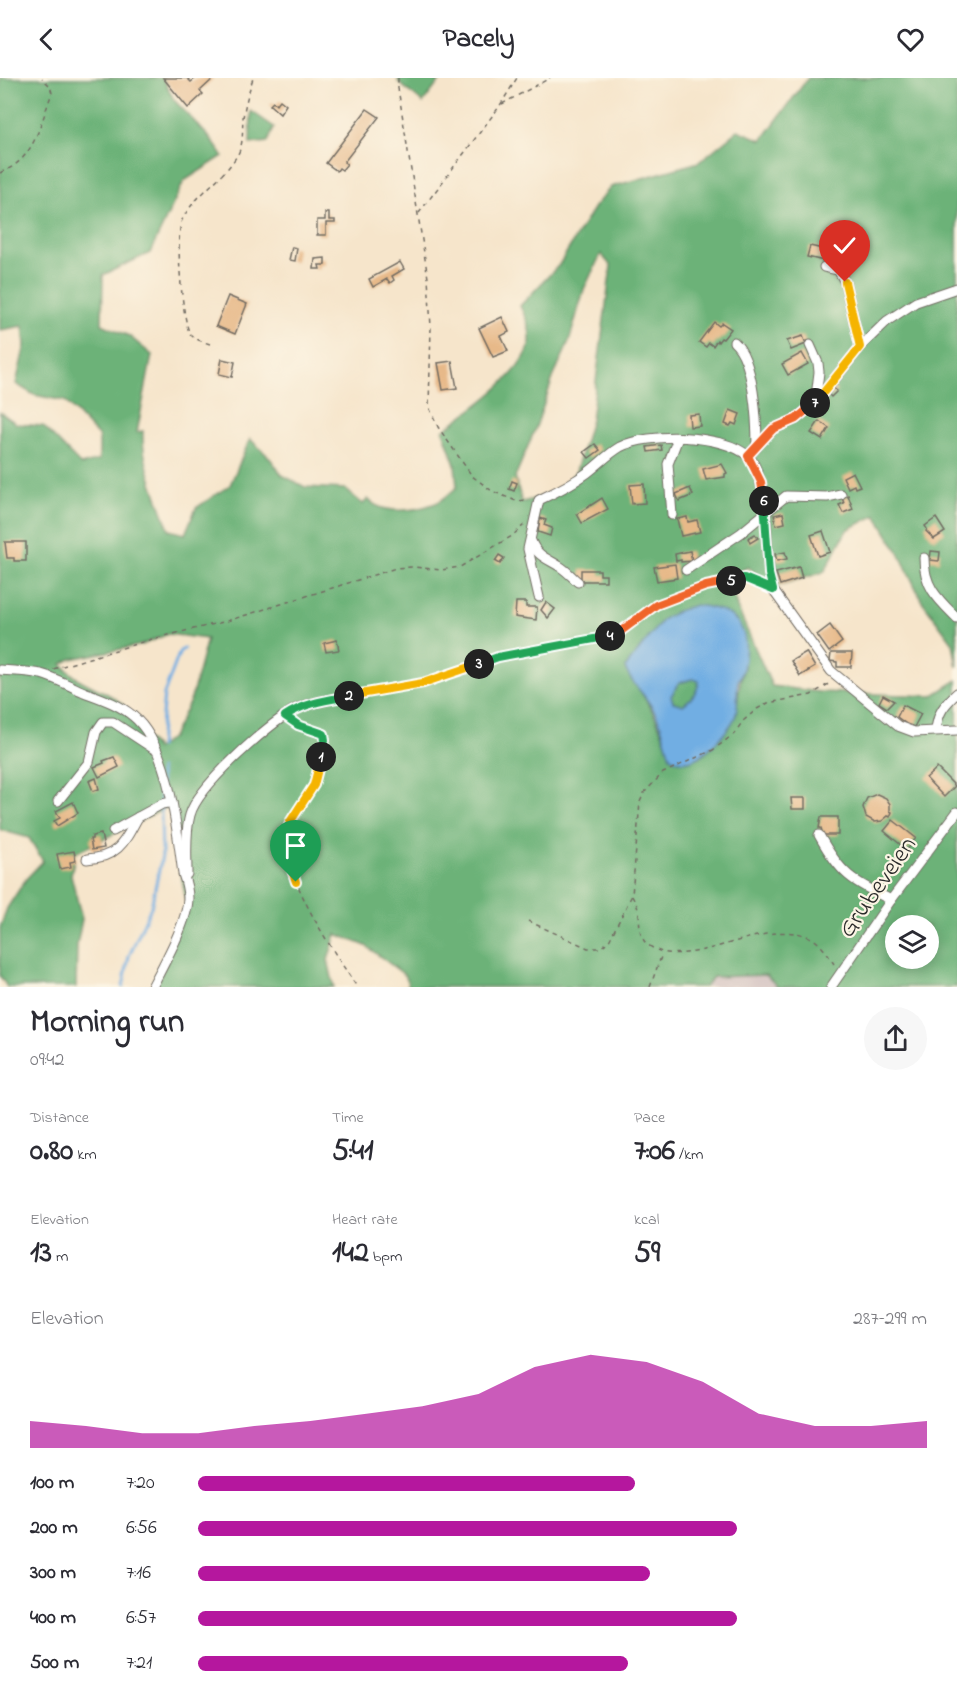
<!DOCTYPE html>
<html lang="en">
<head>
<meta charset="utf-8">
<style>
	:root { --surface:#fff; --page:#f7f7f7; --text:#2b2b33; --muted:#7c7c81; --accent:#b5179e }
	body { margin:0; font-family:"Indie Flower",sans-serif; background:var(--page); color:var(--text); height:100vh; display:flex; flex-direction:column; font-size:22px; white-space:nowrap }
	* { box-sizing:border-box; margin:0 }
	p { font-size:20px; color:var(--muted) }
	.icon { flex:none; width:33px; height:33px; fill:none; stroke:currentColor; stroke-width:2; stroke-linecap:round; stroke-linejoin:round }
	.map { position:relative; height:909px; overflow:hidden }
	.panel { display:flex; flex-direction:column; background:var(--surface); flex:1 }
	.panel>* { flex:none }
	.buttons { position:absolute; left:885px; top:837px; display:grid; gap:12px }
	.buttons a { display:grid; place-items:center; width:54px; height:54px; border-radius:50%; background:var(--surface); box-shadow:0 3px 15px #0003; font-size:30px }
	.pin { position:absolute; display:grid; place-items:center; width:51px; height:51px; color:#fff; margin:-62px -26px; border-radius:50% 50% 50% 0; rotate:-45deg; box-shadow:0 0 6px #0007 }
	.pin .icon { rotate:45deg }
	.km { position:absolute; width:30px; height:30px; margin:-15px; border-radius:50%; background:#222; color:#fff; font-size:16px; line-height:30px; text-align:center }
	.round { display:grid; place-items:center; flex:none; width:63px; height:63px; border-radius:32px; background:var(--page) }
	.headline { display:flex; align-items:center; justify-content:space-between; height:102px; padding:0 30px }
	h1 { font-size:33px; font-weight:700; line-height:45px }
	.figures { display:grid; grid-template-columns:repeat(3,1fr); gap:9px; height:102px; padding:6px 30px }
	.figures div { display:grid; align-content:center }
	.figures b { font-size:30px; font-weight:700 }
	.figures small { font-size:16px; font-weight:400 }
	.figures p { font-size:16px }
	.chart { height:168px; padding:12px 30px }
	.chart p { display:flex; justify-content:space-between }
	.chart svg { width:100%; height:108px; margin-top:6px; fill:var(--accent); opacity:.7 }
	ul { padding:0 30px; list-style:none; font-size:20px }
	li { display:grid; grid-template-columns:96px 72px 1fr; align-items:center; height:45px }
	li i { height:15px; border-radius:8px; background:var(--accent) }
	header { display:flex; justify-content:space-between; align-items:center; height:78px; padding:0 30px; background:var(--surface); font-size:27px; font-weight:700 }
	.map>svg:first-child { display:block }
</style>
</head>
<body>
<header><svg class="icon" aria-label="back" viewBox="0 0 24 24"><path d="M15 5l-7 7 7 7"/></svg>Pacely<svg class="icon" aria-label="heart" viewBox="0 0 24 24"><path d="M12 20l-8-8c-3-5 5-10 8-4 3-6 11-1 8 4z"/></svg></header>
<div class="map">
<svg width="957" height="909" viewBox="0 0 957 909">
	<rect width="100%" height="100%" fill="#fcf5e5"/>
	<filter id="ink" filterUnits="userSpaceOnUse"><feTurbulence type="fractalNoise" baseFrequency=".0167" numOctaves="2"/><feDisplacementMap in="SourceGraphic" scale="12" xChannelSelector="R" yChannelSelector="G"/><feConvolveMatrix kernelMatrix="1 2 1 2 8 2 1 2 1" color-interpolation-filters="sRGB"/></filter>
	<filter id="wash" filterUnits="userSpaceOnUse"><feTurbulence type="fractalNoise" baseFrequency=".008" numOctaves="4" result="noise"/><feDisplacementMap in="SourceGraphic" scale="24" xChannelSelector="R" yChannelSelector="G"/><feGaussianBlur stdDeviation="1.35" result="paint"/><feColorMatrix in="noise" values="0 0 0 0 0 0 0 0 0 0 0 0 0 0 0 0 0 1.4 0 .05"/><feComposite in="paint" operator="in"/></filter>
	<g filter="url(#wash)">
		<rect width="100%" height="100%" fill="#f6e5cb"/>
		<path fill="#d1bfbf" d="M766 897 778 909H705L713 899Z"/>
		<g fill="#6cb278" stroke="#4c6e52" stroke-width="1.5" fill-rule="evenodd">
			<path d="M0 0H163L174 22 211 61 223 78 184 103 150 175 103 197 102 246 129 258 152 277 137 354 143 353C141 383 159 423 169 452L185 456 196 430 230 407 250 361 269 379 282 397 305 409 345 411 363 426 368 421C382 437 415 433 433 426 442 424 450 415 457 409L455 387 443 352C467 335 526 295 530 264 531 251 526 240 520 228L559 187 594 129 611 109 699 84 738 52 762 62 808 0H957V589L953 565 922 523 899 475 876 437 847 452 824 494 773 509 748 489 730 499 737 529 772 608 820 614 932 618 957 602V909H778L766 897 713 899 705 909H408L406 898 366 868 336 856 328 882 334 909H156L186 826 170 728 75 775 71 797 82 841 77 867 76 909H7L0 898V850L7 830 26 801 43 783 29 760 0 752V334L17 346 43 348 81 387 99 382V359L65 323 34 317 16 306 25 267 23 248 0 252ZM601 176 611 188 591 342 576 393 560 415 522 424 515 399 536 349 553 300 569 264 584 211ZM168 556 207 561 191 621 172 659 156 671C152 663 145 661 140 655 129 642 133 633 116 621 96 608 77 605 62 586L71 581 142 567ZM635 578 744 589C738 606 739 622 735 639L671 679C659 642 647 621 625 590ZM896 848H928V880H896Z"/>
			<path d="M399 0H442L423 25 398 4Z"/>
			<path d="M251 33 274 49 268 64 250 66Z"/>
			<path d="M692 601 699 603C698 614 693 620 683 627L673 624 671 618 679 605Z"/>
		</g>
		<path fill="#71aee3" stroke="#4e6c87" stroke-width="1.5" fill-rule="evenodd" d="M695 527C734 531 751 546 744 587 743 593 740 598 738 604 736 615 739 625 736 636 733 649 705 678 692 682 684 685 678 683 670 679 665 661 660 640 649 625 641 612 630 604 625 590L663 541 678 533ZM692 601 699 603C698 614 692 620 683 627L673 624 671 618 679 605Z"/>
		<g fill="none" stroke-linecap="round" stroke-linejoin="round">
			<g stroke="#71aee3" stroke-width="3">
				<path d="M159 669 164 616 180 573 184 571"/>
				<path d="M123 909 129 878 151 829 162 778 160 691"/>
			</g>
		</g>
		<g id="blocks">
			<g fill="#e7b989">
				<path d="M163 0H187L191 4 196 0H214L200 13 203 16 188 30Z"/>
				<path d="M280 22 286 27 280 36 270 27 273 24 276 27Z"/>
				<path d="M367 31 379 39 344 84 347 86 342 92 339 90 337 93 326 85Z"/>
				<path d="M325 135H329V142H335V145H326V157H317V142H325Z"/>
				<path d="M833 157 842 159 839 172 830 170Z"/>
				<path d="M810 168 831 173 828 184 807 179Z"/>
				<path d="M292 169 297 170 295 183 289 182Z"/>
				<path d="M325 180V187H319L320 191H314L315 181Z"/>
				<path d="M400 184 404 191 392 198 394 202 390 205 387 201 373 209 369 201Z"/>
				<path d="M228 218 247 226 235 256 216 248Z"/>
				<path d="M502 239 509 254 501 258 508 273 493 279 479 250Z"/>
				<path d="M714 244 719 248 722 245 731 251 723 261 721 260 718 264 717 262 713 268 709 265 706 269 699 264Z"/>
				<path d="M803 258 806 266 791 272 787 263Z"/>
				<path d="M802 275 808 286 788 297 782 286Z"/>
				<path d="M222 281 235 284 232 299 219 296Z"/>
				<path d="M452 283 457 310 443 312 438 285Z"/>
				<path d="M832 309 837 313 831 319 827 315Z"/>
				<path d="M822 322 827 326 820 335 815 331Z"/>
				<path d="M730 332 740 336 736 347 732 345 730 348 725 346Z"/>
				<path d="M699 336 700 348 690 349 689 337Z"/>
				<path d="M819 343 829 350 822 362 811 355Z"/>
				<path d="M595 366 600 372 589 380 584 374Z"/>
				<path d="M661 367 662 372 648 374 647 369Z"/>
				<path d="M722 386 727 395 725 396V399L706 402 703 391Z"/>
				<path d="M853 394 860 408 855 410 854 407 848 410 843 399Z"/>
				<path d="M512 403 517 405 514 413 509 411Z"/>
				<path d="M644 406 645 425 632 426 630 407Z"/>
				<path d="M690 410 693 417 679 423 676 416Z"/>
				<path d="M848 417 853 431 843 435 839 427 844 425 842 420Z"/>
				<path d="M602 420 608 431 582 445 577 436Z"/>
				<path d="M783 435 785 445 776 447 774 437Z"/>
				<path d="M687 439 688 444 697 442 700 454 681 458 677 441Z"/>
				<path d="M540 440 546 442 544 447 552 450 550 458 538 454Z"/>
				<path d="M936 440 945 454 934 461 926 453 927 451 925 448Z"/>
				<path d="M823 453 830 474 818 478 811 457Z"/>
				<path d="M755 456 758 460 750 465 748 460Z"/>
				<path d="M5 464H26V483H14V480H7Z"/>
				<path d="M690 473 692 483 681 484V482L676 483 675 476Z"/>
				<path d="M931 473 940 474 939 483 930 482Z"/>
				<path d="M785 474 787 481 777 483 775 476Z"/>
				<path d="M499 477 504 480 500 486 495 483Z"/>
				<path d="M675 486 677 500 657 503 654 489Z"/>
				<path d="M799 489 802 500 780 507 776 495Z"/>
				<path d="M581 492H600V497H606V503H581Z"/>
				<path d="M516 524H526V529H537L536 542 515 539Z"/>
				<path d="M546 524 555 531 548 540 541 532Z"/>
				<path d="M830 547 842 564 829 574 817 557Z"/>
				<path d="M337 562 339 572 326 574 324 565Z"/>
				<path d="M806 574 815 589 800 598 791 583Z"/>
				<path d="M831 575H852L851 589H837V584L830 583Z"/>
				<path d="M883 617 894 623 887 630 879 625Z"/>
				<path d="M903 627 921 636 914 649 909 648 897 639Z"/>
				<path d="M114 679 119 689 99 699 94 689 104 685 103 683Z"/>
				<path d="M937 690 955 708 944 719 926 700Z"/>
				<path d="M96 700 99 711 93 713 89 703Z"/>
				<path d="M877 716 886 720 890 726V733L892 734 890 739 888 738 882 743 875 744 866 739 863 729 867 720Z"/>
				<path d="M791 720H805V731H792Z"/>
				<path d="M73 724 78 735 57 748 54 743 60 740 56 733Z"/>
				<path d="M821 739H838V757H823L821 750H819Z"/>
				<path d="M893 742 916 760 907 772 884 753Z"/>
				<path d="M101 756 104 770 92 772 90 761H92V758Z"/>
				<path d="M74 773 76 783 70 784 71 789 60 791 57 776Z"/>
			</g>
		</g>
	</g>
	<g filter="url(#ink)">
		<use href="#blocks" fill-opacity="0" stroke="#726c63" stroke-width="1.5"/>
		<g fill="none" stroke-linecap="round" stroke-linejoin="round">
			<defs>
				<g id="minor">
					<path d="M824 189 838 192 845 204 860 269"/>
					<path d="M734 264C754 281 757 343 757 369"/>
					<path d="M810 267 818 285 819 294 816 319 818 322"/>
					<path d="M748 378 773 351 796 341 818 322 860 269 887 243 916 224 957 210"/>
					<path d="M672 437 668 386 678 360"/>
					<path d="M531 463C537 478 546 480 559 488 566 492 572 499 578 504"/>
					<path d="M924 480C924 509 938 521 957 540"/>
					<path d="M686 492 741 455 786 418 827 419 841 416"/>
					<path d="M539 519 528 471 539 422C556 414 572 406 587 395 598 387 608 376 620 369 649 354 723 356 748 378 754 384 758 395 760 403 771 438 763 476 773 512L831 593 898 648 914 654 957 652"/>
					<path d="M0 592C13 593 28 593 41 596 55 600 70 608 84 614 100 620 119 626 133 638 169 667 177 752 183 796 186 804 188 811 188 820 188 844 163 887 152 909"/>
					<path d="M936 652C938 634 944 627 957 615"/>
					<path d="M58 723 89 684 96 654 103 644H113L154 671"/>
					<path d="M113 753 162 726 172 724"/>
					<path d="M819 757C841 797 851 802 891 822"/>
					<path d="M87 781C118 779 124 765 138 739"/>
					<path d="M187 796C187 777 185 755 190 737 198 708 266 649 292 633 302 627 316 625 327 622"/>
					<path d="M831 909 891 822 957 734"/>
				</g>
			</defs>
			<use href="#minor" stroke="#726c63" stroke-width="11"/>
			<g stroke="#726c63" stroke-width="1.5" stroke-dasharray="4.5 4.5" stroke-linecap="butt">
				<path d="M398 0V10L428 200 431 249 429 329 438 349 472 398 492 413 516 423 528 422"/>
				<path d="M502 26 550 0"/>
				<path d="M0 95C5 92 12 90 16 86 37 70 43 38 52 15L50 8 42 0"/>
				<path d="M419 135 499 29 517 0"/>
				<path d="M210 266C204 264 194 261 190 256 182 241 175 158 182 142 195 116 224 101 238 76 244 65 242 51 243 40 245 26 249 13 253 0"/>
				<path d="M53 591 152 561 227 543 396 490 414 489 441 492 460 489 512 458 524 447"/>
				<path d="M336 620 423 605 498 579 617 556 656 527 706 508 744 500 761 507"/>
				<path d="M292 644 319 653 325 659C322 674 321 694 314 708 306 721 294 732 289 747 275 791 333 872 357 909"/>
				<path d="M632 818C634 822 637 827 638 831 641 843 637 857 647 866 684 898 762 838 809 859 820 863 828 877 834 886"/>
				<path d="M528 843 588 870H600L609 863 632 817 640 724 644 715 663 695 713 672 734 656 743 643 757 631 768 625 811 617 830 605"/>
				<path d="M650 909 662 876"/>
			</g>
			<use href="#minor" stroke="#fff" stroke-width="9"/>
		</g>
	</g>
	<g fill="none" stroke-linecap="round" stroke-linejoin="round" filter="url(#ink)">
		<defs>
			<path id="split-1" d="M296 804 289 783 287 755 290 744 314 707 321 679"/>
			<path id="split-2" d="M321 679 325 662 324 656 298 647 285 638C304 625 327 622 349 618"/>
			<path id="split-3" d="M349 618 423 605 479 586"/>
			<path id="split-4" d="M479 586 498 579 610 558"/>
			<path id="split-5" d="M610 558 617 556 656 527 706 508 731 503"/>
			<path id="split-6" d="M731 503 744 500 773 512 769 496 764 423"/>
			<path id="split-7" d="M764 423 761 404 748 378 773 351 796 341 815 325"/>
			<path id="split-8" d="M815 325 860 269 845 204"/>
		</defs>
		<use href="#split-1" stroke="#fff" stroke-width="12"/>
		<use href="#split-2" stroke="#fff" stroke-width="12"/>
		<use href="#split-3" stroke="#fff" stroke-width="12"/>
		<use href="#split-4" stroke="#fff" stroke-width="12"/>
		<use href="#split-5" stroke="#fff" stroke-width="12"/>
		<use href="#split-6" stroke="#fff" stroke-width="12"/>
		<use href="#split-7" stroke="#fff" stroke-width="12"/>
		<use href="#split-8" stroke="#fff" stroke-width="12"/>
		<use href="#split-1" stroke="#f5b400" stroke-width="8"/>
		<use href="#split-2" stroke="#22a559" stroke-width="8"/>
		<use href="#split-3" stroke="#f5b400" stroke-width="8"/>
		<use href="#split-4" stroke="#22a559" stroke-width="8"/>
		<use href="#split-5" stroke="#f0652b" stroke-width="8"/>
		<use href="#split-6" stroke="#22a559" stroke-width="8"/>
		<use href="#split-7" stroke="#f0652b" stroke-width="8"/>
		<use href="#split-8" stroke="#f5b400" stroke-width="8"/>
	</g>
	<g text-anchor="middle" stroke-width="4.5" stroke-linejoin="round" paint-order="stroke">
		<g font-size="26" fill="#2b2b2b" stroke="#fcf5e5">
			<text transform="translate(876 808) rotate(-55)" y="9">Grubeveien</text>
		</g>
	</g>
</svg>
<div class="buttons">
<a><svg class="icon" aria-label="layers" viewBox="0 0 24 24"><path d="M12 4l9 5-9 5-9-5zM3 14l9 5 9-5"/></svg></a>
</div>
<div class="pin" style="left:296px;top:804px;background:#1e9e55"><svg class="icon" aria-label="arrive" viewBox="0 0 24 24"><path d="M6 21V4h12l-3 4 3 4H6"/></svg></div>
<div class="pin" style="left:845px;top:204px;background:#d93025"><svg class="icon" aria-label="check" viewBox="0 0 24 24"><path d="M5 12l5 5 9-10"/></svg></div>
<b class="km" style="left:321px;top:679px">1</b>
<b class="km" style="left:349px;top:618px">2</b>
<b class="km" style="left:479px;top:586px">3</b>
<b class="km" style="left:610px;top:558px">4</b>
<b class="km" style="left:731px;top:503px">5</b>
<b class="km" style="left:764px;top:423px">6</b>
<b class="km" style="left:815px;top:325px">7</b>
</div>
<section class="panel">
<div class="headline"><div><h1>Morning run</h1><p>09:42</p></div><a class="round"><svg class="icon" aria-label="share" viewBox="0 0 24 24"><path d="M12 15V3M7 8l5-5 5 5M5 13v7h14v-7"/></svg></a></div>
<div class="figures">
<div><p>Distance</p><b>0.80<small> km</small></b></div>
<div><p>Time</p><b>5:41</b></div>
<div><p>Pace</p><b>7:06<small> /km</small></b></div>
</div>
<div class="figures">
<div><p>Elevation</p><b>13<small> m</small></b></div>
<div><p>Heart rate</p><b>142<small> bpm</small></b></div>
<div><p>kcal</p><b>59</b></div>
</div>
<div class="chart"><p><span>Elevation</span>287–299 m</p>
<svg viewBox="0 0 160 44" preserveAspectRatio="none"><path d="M0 44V33L10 35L20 38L30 38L40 35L50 33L60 30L70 27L80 22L90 11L100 6L110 9L120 17L130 30L140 35L150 35L160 33V44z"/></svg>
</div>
<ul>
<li><b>100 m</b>7:20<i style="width:60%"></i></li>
<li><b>200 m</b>6:56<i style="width:74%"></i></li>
<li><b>300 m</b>7:16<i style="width:62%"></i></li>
<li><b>400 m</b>6:57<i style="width:74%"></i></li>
<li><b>500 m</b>7:21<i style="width:59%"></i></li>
</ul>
</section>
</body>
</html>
